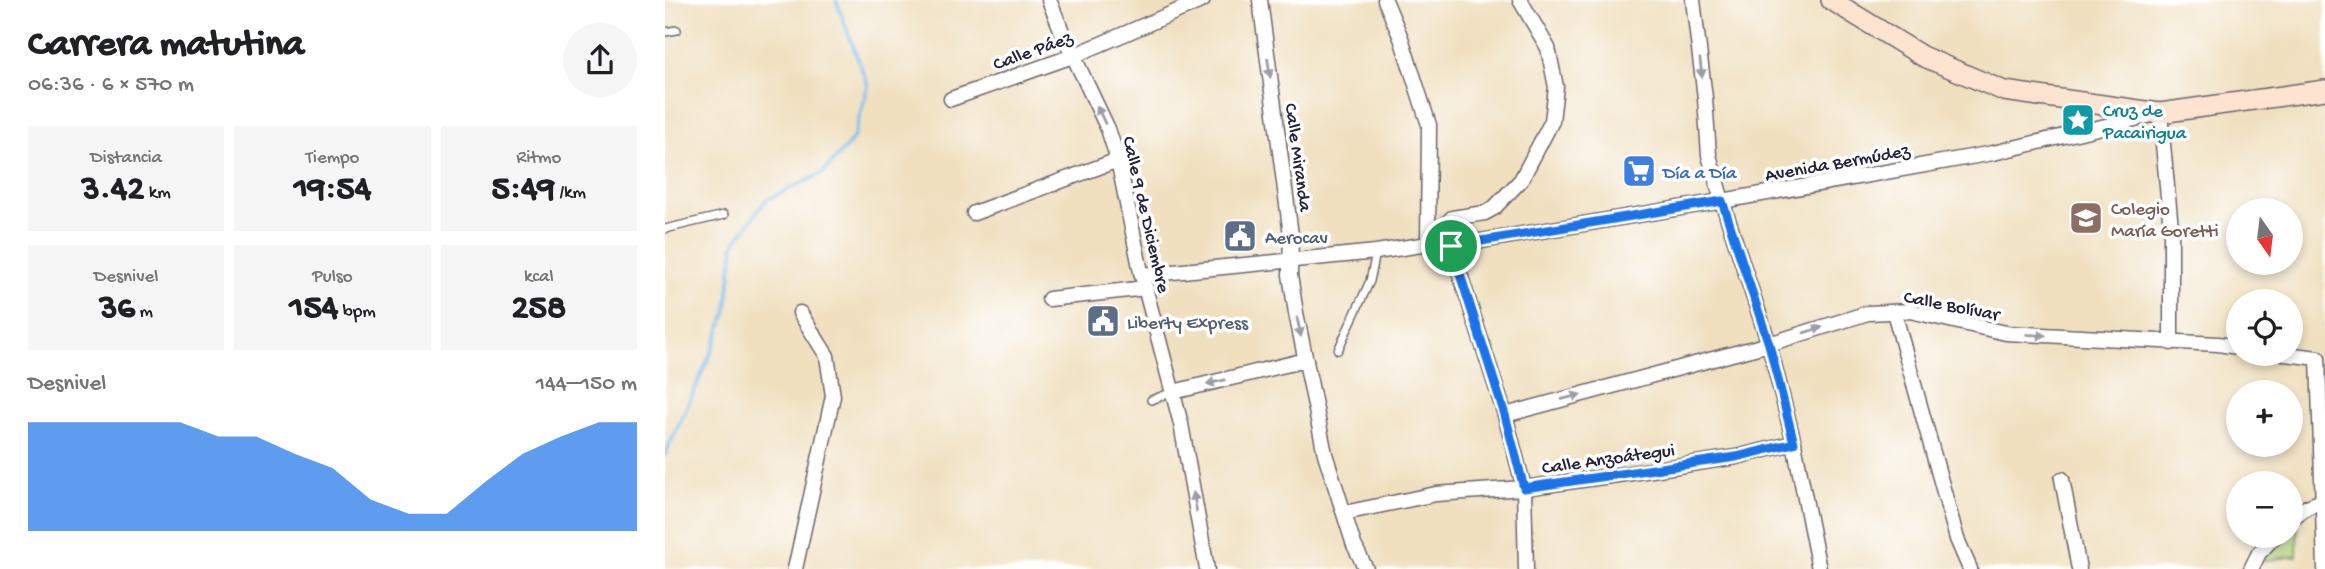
<!DOCTYPE html>
<html lang="es">
<head>
<meta charset="utf-8">
<style>
	:root { --surface:#fff; --page:#f6f6f6; --text:#202124; --muted:#757577; --accent:#1a73e8 }
	body { margin:0; font-family:"Gochi Hand",sans-serif; background:var(--page); color:var(--text); height:100vh; display:flex; flex-direction:column; font-size:26px; white-space:nowrap }
	* { box-sizing:border-box; margin:0 }
	p { font-size:23px; color:var(--muted) }
	.icon { flex:none; width:38px; height:38px; fill:none; stroke:currentColor; stroke-width:2; stroke-linecap:round; stroke-linejoin:round }
	.map { position:relative; flex:1; overflow:hidden }
	.sheet { display:flex; flex-direction:column; background:var(--surface); width:665px }
	.sheet>* { flex:none }
	.needle { width:46px; rotate:166deg }
	.controls { position:absolute; left:1561px; top:198px; display:grid; gap:14px }
	.controls a { display:grid; place-items:center; width:77px; height:77px; border-radius:50%; background:var(--surface); box-shadow:0 4px 10px #0003; font-size:35px }
	.pin { position:absolute; display:grid; place-items:center; width:60px; height:60px; color:#fff; margin:-30px; border:4px solid #fff; border-radius:50%; box-shadow:0 2px 7px #0007 }
	.round { display:grid; place-items:center; flex:none; width:74px; height:74px; border-radius:37px; background:var(--page) }
	.headline { display:flex; align-items:center; justify-content:space-between; height:119px; padding:0 28px }
	h1 { font-size:38px; font-weight:700; line-height:52px }
	.stats { display:grid; grid-template-columns:repeat(3,1fr); gap:10px; height:119px; padding:7px 28px }
	.stats div { display:grid; align-content:center; border-radius:0px; background:var(--page); text-align:center }
	.stats b { font-size:35px; font-weight:700 }
	.stats small { font-size:19px; font-weight:400 }
	.stats p { font-size:19px }
	.chart { height:196px; padding:14px 28px }
	.chart p { display:flex; justify-content:space-between }
	.chart svg { width:100%; height:126px; margin-top:7px; fill:var(--accent); opacity:.7 }
	main { display:flex; flex:1; min-height:0 }
	.map>svg:first-child { display:block }
</style>
</head>
<body>
<main>
<section class="sheet">
<div class="headline"><div><h1>Carrera matutina</h1><p>06:36 · 6 × 570 m</p></div><a class="round"><svg class="icon" aria-label="share" viewBox="0 0 24 24"><path d="M12 15V3M7 8l5-5 5 5M5 13v7h14v-7"/></svg></a></div>
<div class="stats">
<div><p>Distancia</p><b>3.42<small> km</small></b></div>
<div><p>Tiempo</p><b>19:54</b></div>
<div><p>Ritmo</p><b>5:49<small> /km</small></b></div>
</div>
<div class="stats">
<div><p>Desnivel</p><b>36<small> m</small></b></div>
<div><p>Pulso</p><b>154<small> bpm</small></b></div>
<div><p>kcal</p><b>258</b></div>
</div>
<div class="chart"><p><span>Desnivel</span>144–150 m</p>
<svg viewBox="0 0 160 44" preserveAspectRatio="none"><path d="M0 44V6L10 6L20 6L30 6L40 6L50 11L60 11L70 17L80 22L90 33L100 38L110 38L120 27L130 17L140 11L150 6L160 6V44z"/></svg>
</div>
</section>
<div class="map">
<svg width="1660" height="569" viewBox="0 0 1660 569">
	<rect width="100%" height="100%" fill="#fff"/>
	<filter id="ink" filterUnits="userSpaceOnUse"><feTurbulence type="fractalNoise" baseFrequency=".0143" numOctaves="2"/><feDisplacementMap in="SourceGraphic" scale="14" xChannelSelector="R" yChannelSelector="G"/><feConvolveMatrix kernelMatrix="1 2 1 2 8 2 1 2 1" color-interpolation-filters="sRGB"/></filter>
	<filter id="wash" filterUnits="userSpaceOnUse"><feTurbulence type="fractalNoise" baseFrequency=".00686" numOctaves="4" result="noise"/><feDisplacementMap in="SourceGraphic" scale="28" xChannelSelector="R" yChannelSelector="G"/><feGaussianBlur stdDeviation="1.57" result="paint"/><feColorMatrix in="noise" values="0 0 0 0 0 0 0 0 0 0 0 0 0 0 0 0 0 1.4 0 .05"/><feComposite in="paint" operator="in"/></filter>
	<g filter="url(#wash)">
		<rect width="100%" height="100%" fill="#f0e0c0"/>
		<path fill="#b3d37a" stroke="#6a7a5a" stroke-width="2" d="M1633 518 1632 556 1595 561 1618 536H1626V527Z"/>
		<g fill="none" stroke-linecap="round" stroke-linejoin="round">
			<path stroke="#76bded" stroke-width="3.5" d="M0 455 46 353 62 311 69 244 101 200 158 173 188 139 203 86 171 0"/>
		</g>
	</g>
	<g filter="url(#ink)">
		<g fill="none" stroke-linecap="round" stroke-linejoin="round">
			<defs>
				<g id="service">
					<path d="M0 32 12 30"/>
					<path d="M0 229 59 215"/>
					<path d="M673 350 705 281 711 253"/>
					<path d="M486 400 508 392"/>
				</g>
				<g id="minor">
					<path d="M384 0 398 34 443 129 453 160 476 272 516 424 542 569"/>
					<path d="M595 0 626 235 625 275 631 313 660 454 689 545 701 569"/>
					<path d="M720 0 736 38 764 125 763 244"/>
					<path d="M1028 0 1040 98 1044 155 1057 201 1104 344 1129 443 1154 569"/>
					<path d="M286 99 408 56 538 0"/>
					<path d="M309 213 453 160"/>
					<path d="M763 244 787 218 820 213 829 208 856 180 887 121 891 87 883 48 855 0"/>
					<path d="M786 246 840 415 859 488 861 569"/>
					<path d="M477 275 711 252 763 244 786 246 1057 201 1328 153 1495 113 1506 228V343"/>
					<path d="M384 299 481 288"/>
					<path d="M1229 312 1292 539 1305 569"/>
					<path d="M1620 354 1653 358 1660 569"/>
					<path d="M508 392 641 360"/>
					<path d="M840 415 1104 344 1203 313 1245 311 1341 333 1553 344 1573 347"/>
					<path d="M1397 479 1414 569"/>
					<path d="M679 513 771 494 859 488 967 473 1071 457 1129 443"/>
					<path d="M1626 519 1642 507 1657 501"/>
					<path d="M130 569 168 396 162 356 135 313"/>
					<path d="M1586 569 1594 553 1610 536"/>
				</g>
				<path id="secondary" d="M1166 0 1257 56 1339 91 1495 113 1660 90"/>
			</defs>
			<use href="#service" stroke="#6a646a" stroke-width="10"/>
			<use href="#minor" stroke="#6a646a" stroke-width="17"/>
			<use href="#secondary" stroke="#6a646a" stroke-width="22"/>
			<use href="#service" stroke="#fff" stroke-width="7"/>
			<use href="#minor" stroke="#fff" stroke-width="14"/>
			<use href="#secondary" stroke="#fde4d1" stroke-width="19"/>
		</g>
		<defs><path id="oneway-solid" d="M-6-.8H1V-3.2L6.5 0L1 3.2V.8H-6Z" transform="scale(1.75)"/></defs>
		<g fill="#9c9ca7">
			<use href="#oneway-solid" transform="translate(604 68) rotate(82)"/>
			<use href="#oneway-solid" transform="translate(1036 68) rotate(83)"/>
			<use href="#oneway-solid" transform="translate(436 115) rotate(-115)"/>
			<use href="#oneway-solid" transform="translate(634 327) rotate(78)"/>
			<use href="#oneway-solid" transform="translate(1148 330) rotate(-17)"/>
			<use href="#oneway-solid" transform="translate(1371 335) rotate(3)"/>
			<use href="#oneway-solid" transform="translate(551 382) rotate(167)"/>
			<use href="#oneway-solid" transform="translate(906 397) rotate(-15)"/>
			<use href="#oneway-solid" transform="translate(530 502) rotate(-100)"/>
		</g>
	</g>
	<g fill="none" stroke-linecap="round" stroke-linejoin="round" filter="url(#ink)">
		<defs>
			<path id="route" d="M1057 201 1104 344 1129 443 1071 457 859 488 840 415 786 246Z"/>
		</defs>
		<use href="#route" stroke="#fff" stroke-width="14"/>
		<use href="#route" stroke="#1a73e8" stroke-width="9"/>
	</g>
	<defs>
		<symbol id="sight-square" viewBox="-11 -11 22 22"><rect x="-9" y="-9" width="18" height="18" rx="4" fill="#0f9aa8" stroke="#fff"/><path d="M0-6L1.8-2.2L6-1.7L2.9 1.2L3.7 5.4L0 3.3L-3.7 5.4L-2.9 1.2L-6-1.7L-1.8-2.2Z" fill="#fff"/></symbol>
		<symbol id="supermarket-square" viewBox="-11 -11 22 22"><rect x="-9" y="-9" width="18" height="18" rx="4" fill="#3f7fe0" stroke="#fff"/><path d="M-6-5.5h2.5l.6 2H6L4.5 2H-2.5L-4.4-4H-6ZM-1.5 3.2a1.3 1.3 0 1 0 .1 0ZM3 3.2a1.3 1.3 0 1 0 .1 0Z" fill="#fff"/></symbol>
		<symbol id="school-square" viewBox="-11 -11 22 22"><rect x="-9" y="-9" width="18" height="18" rx="4" fill="#8d6e63" stroke="#fff"/><path d="M0-5L7-2L0 1L-7-2ZM-4 1L0 2.5L4 1V4Q0 6-4 4Z" fill="#fff"/></symbol>
		<symbol id="civic-square" viewBox="-11 -11 22 22"><rect x="-9" y="-9" width="18" height="18" rx="4" fill="#5c6f8a" stroke="#fff"/><path d="M-.6-6.5H3V-4.5H.6V-3L4-1V1h2V6H-6V1h2V-1L-.6-3ZM-1.2 2.5V6h2.4V2.5Z" fill="#fff"/></symbol>
	</defs>
	<g fill-rule="evenodd">
		<use href="#sight-square" x="1394" y="101" width="38" height="38"/>
		<use href="#supermarket-square" x="955" y="152" width="38" height="38"/>
		<use href="#school-square" x="1402" y="199" width="38" height="38"/>
		<use href="#civic-square" x="556" y="217" width="38" height="38"/>
		<use href="#civic-square" x="419" y="302" width="38" height="38"/>
	</g>
	<g text-anchor="middle" stroke-width="7" stroke-linejoin="round" paint-order="stroke">
		<g font-size="19" fill="#22223b" stroke="#fff">
			<text transform="translate(367 49) rotate(-20)" y="7">Calle Páez</text>
			<text transform="translate(635 157) rotate(82)" y="7">Calle Miranda</text>
			<text transform="translate(1172 161) rotate(-10)" y="7">Avenida Bermúdez</text>
			<text transform="translate(483 214) rotate(77)" y="7">Calle 9 de Diciembre</text>
			<text transform="translate(1287 304) rotate(11)" y="7">Calle Bolívar</text>
			<text transform="translate(943 457) rotate(-8)" y="7">Calle Anzoátegui</text>
		</g>
		<g font-size="19" fill="#0d838f" stroke="#fff" text-anchor="start">
			<text x="1438" y="116">Cruz de<tspan x="1438" dy="22">Pacairigua</tspan></text>
		</g>
		<g font-size="19" fill="#366cbe" stroke="#fff" text-anchor="start">
			<text x="998" y="178">Día a Día</text>
		</g>
		<g font-size="19" fill="#785e54" stroke="#fff" text-anchor="start">
			<text x="1446" y="214">Colegio<tspan x="1446" dy="22">María Goretti</tspan></text>
		</g>
		<g font-size="19" fill="#4e5e75" stroke="#fff" text-anchor="start">
			<text x="600" y="243">Aerocav</text>
			<text x="462" y="328">Liberty Express</text>
		</g>
	</g>
</svg>
<div class="controls">
<a><svg class="needle" viewBox="-14 -14 28 28"><path d="M0-13l5 13h-10z" fill="#e53935"/><path d="M0 13l5-13h-10z" fill="#757577"/></svg></a>
<a><svg class="icon" aria-label="locate" viewBox="0 0 24 24"><circle cx="12" cy="12" r="6"/><path d="M12 2v4M12 18v4M2 12h4M18 12h4"/></svg></a>
<a>+</a>
<a>−</a>
</div>
<div class="pin" style="left:786px;top:246px;background:#1e9e55"><svg class="icon" aria-label="arrive" viewBox="0 0 24 24"><path d="M6 21V4h12l-3 4 3 4H6"/></svg></div>
</div>
</main>
</body>
</html>
